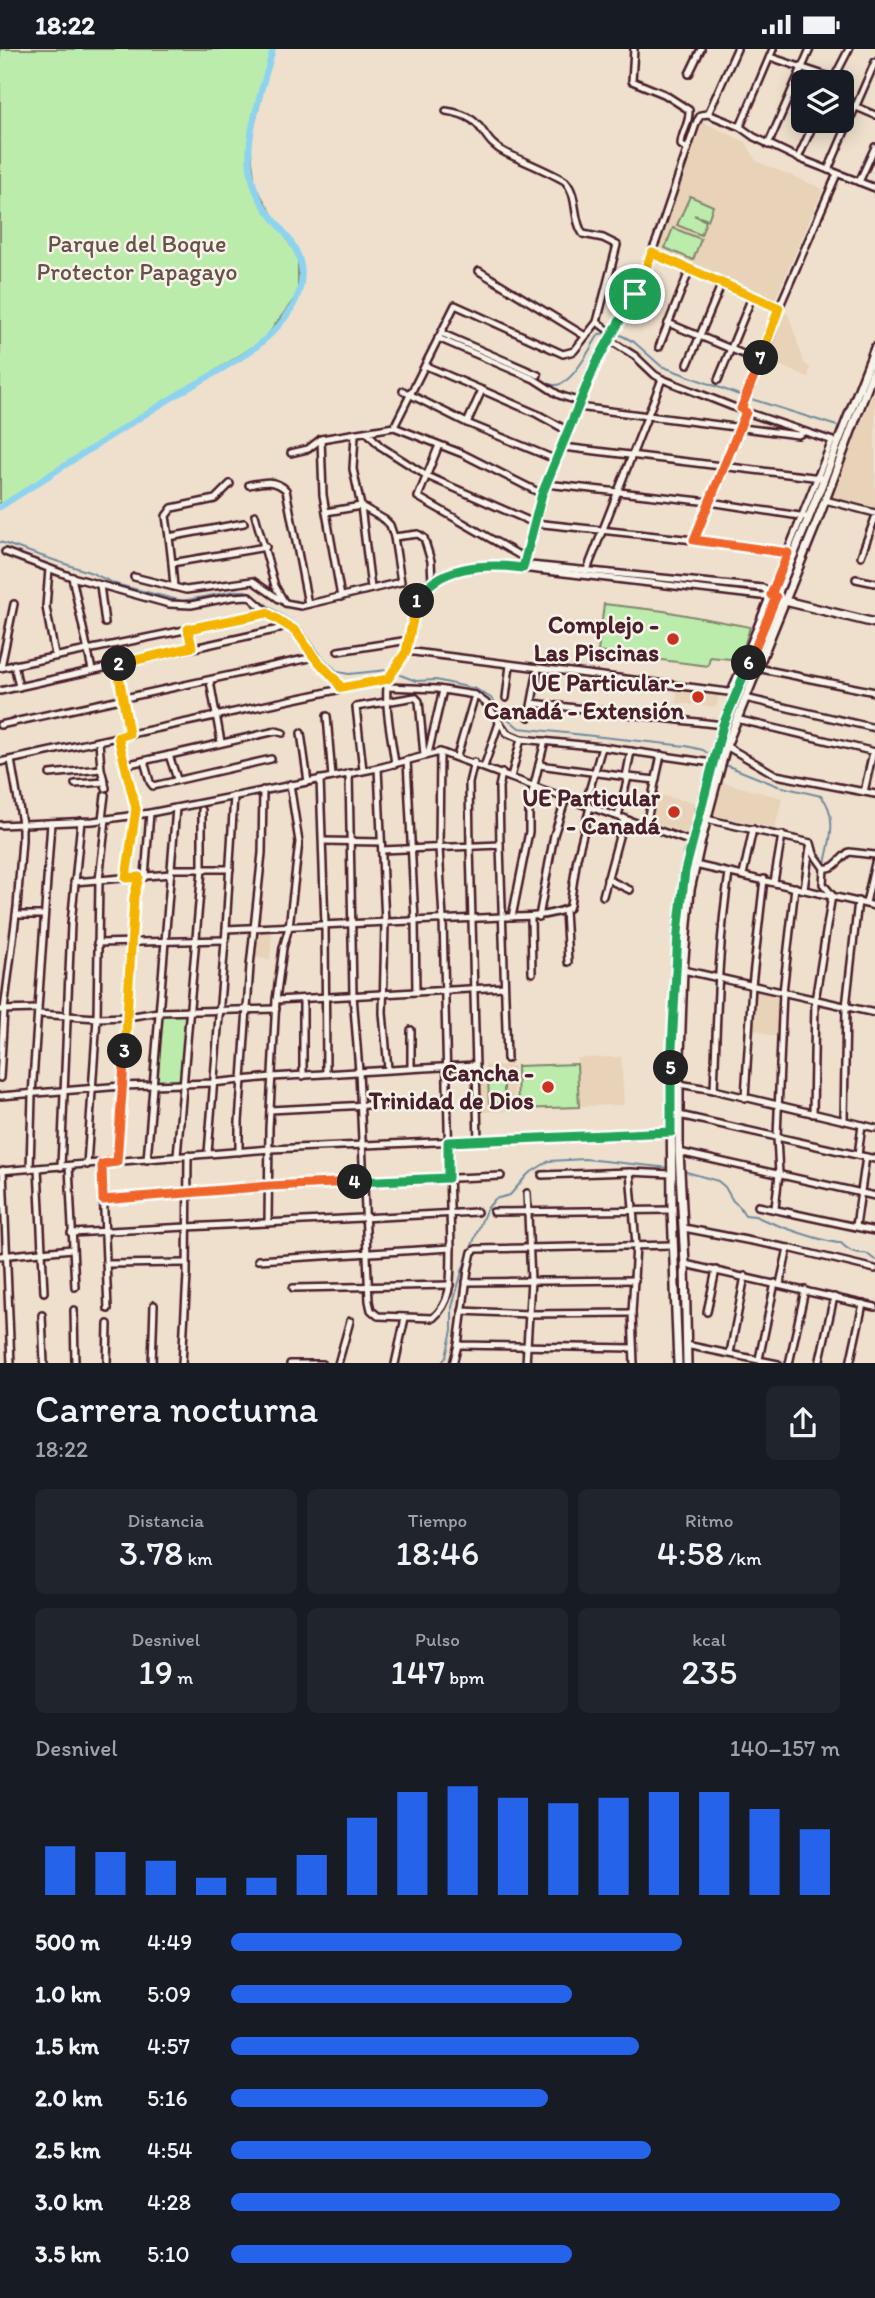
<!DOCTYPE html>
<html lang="es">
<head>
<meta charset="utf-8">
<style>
	:root { --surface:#171b24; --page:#20242c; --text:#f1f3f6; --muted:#9ea1a6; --accent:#2563eb }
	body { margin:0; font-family:Itim,sans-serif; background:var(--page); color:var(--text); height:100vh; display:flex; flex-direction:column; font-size:26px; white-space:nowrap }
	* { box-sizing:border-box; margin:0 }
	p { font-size:23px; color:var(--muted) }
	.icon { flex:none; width:38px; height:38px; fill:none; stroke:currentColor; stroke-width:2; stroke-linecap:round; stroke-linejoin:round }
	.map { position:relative; height:1314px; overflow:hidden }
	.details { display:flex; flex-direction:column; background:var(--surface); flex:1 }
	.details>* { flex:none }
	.fabs { position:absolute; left:791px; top:21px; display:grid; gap:14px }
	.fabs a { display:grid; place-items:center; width:63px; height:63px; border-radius:10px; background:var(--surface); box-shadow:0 4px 18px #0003; font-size:35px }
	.pin { position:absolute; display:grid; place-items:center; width:60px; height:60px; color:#fff; margin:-30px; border:4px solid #fff; border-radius:50%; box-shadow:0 2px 7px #0007 }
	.km { position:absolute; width:35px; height:35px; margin:-18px; border-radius:50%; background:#222; color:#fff; font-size:19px; line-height:35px; text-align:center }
	.round { display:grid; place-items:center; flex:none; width:74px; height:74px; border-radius:10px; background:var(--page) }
	.overview { display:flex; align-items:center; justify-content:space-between; height:119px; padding:0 35px }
	h1 { font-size:38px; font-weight:600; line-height:52px }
	.metrics { display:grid; grid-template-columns:repeat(3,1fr); gap:10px; height:119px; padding:7px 35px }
	.metrics div { display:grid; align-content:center; border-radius:10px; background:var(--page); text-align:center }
	.metrics b { font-size:35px; font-weight:600 }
	.metrics small { font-size:19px; font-weight:400 }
	.metrics p { font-size:19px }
	.chart { height:196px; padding:14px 35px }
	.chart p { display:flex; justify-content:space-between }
	.chart svg { width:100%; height:126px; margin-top:7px; stroke:var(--accent); stroke-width:6 }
	ul { padding:0 35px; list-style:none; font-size:23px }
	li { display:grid; grid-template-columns:112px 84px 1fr; align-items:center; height:52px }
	li i { height:18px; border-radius:9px; background:var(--accent) }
	.status { display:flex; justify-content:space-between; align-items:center; height:49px; padding:0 35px; background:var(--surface); direction:ltr }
	.status svg { height:19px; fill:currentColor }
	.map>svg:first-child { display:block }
</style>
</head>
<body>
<div class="status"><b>18:22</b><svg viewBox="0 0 49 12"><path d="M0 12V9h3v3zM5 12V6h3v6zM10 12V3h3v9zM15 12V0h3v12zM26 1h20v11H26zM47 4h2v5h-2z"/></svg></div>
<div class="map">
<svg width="875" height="1315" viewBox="0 0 875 1315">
	<rect width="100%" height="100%" fill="#eee0cc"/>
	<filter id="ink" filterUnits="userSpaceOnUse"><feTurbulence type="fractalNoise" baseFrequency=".0143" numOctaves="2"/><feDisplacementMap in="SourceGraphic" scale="14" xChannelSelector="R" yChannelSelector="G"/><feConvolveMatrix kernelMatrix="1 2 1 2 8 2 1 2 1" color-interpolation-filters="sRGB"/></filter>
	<g filter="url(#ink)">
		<g fill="#e8d2b8">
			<path d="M701 72 746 93 756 112 823 140 775 250 659 200Z"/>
			<path d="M781 264 788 265 804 314 810 319 808 328 764 310Z"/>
			<path d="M875 340V458L831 448Z"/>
			<path d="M678 638 720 643 716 658 676 654Z"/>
			<path d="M721 733 782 749 775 779 713 766Z"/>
			<path d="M659 746 697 754 687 785 652 772Z"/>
			<path d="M258 883 272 884 270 910 255 909Z"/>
			<path d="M755 940 781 946 780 987H772L753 980Z"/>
			<path d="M621 1008 624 1056 580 1057 577 1009Z"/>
			<path d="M485 1016 514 1017V1062L480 1063V1026H485Z"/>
		</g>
		<g fill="#bbecac" stroke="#82866c" stroke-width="2">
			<path d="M0 0H273L250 94 255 137 298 208V245L264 291 0 458Z"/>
			<path d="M690 147 713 157 708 171 694 166 706 172 701 186 677 176Z"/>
			<path d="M673 179 701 190 693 211 665 199Z"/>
			<path d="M604 555 664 562 750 578 740 611 710 608 708 617 598 603Z"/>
			<path d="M160 965H187L181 1032 155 1034Z"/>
			<path d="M577 1015 579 1058 518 1060 517 1017Z"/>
			<path d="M488 1026H504V1054L489 1055Z"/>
		</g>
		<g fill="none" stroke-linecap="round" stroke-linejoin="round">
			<g stroke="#728ba1" stroke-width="2">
				<path d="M615 283 634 293 661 317 742 347"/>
				<path d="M537 329C542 331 549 335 554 336 571 338 591 298 599 285L610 284"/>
				<path d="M748 349 837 377"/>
				<path d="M0 493 92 524 115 535 182 552 235 542H246L300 578 323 609 338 623 349 625 387 621 416 632 436 631 476 640 491 649 507 669 519 679 686 697 703 701 713 708"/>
				<path d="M723 715 778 737 821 747C838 765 830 793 825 814"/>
				<path d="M683 1122 718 1132 725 1138 733 1152 739 1157 745 1166 755 1167C772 1175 826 1194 841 1194 849 1202 855 1205 866 1204L875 1211"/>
				<path d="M441 1315 446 1308 452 1281V1258L463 1219 486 1161 495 1150 510 1146 528 1125 549 1112 585 1110 670 1119"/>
			</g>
			<path stroke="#8dd3ef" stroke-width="6" d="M0 458C58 421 116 383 175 347 200 332 240 312 261 294 283 275 306 248 301 217 297 192 275 175 262 154 233 108 261 48 273 0"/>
			<defs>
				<g id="minor">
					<path d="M634 0 632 32 664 45 689 61C690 76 681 83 681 96L687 100"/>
					<path d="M770 8 833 29"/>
					<path d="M689 25 701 0"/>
					<path d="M832 33 849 0"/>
					<path d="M842 52 875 66"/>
					<path d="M446 62C489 68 477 90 506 104 525 113 546 121 565 132 579 147 572 169 583 185L603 189 617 196 597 273"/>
					<path d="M708 65 740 78 754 88 798 109 875 139"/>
					<path d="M740 78 773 0"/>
					<path d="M768 96 810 0"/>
					<path d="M798 109 815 72"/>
					<path d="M828 121 875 13"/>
					<path d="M859 133 875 98"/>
					<path d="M652 204 779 259"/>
					<path d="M479 222 585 287"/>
					<path d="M668 274 760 312"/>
					<path d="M441 284 538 326"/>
					<path d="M438 289 534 330 559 346 580 353"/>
					<path d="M608 290 635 307 655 326 662 330 746 363 833 392"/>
					<path d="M659 298 690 220"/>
					<path d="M688 315 722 234"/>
					<path d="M426 317 482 341 467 374"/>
					<path d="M718 331 752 248"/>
					<path d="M482 341 537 365 568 382"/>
					<path d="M403 342 467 374 557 411"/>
					<path d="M578 358 798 386 804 383"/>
					<path d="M741 360 771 286 779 259 837 125"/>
					<path d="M394 378 455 256 563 305 574 302 597 273 612 284"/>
					<path d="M368 384 380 397 427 427 534 474 694 491 794 505"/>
					<path d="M355 386 353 420 361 457 371 539"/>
					<path d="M321 390 323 446 341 548"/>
					<path d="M439 396 418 448 526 510"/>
					<path d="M563 398 821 429"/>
					<path d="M291 404 308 400 321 390 394 378 463 405 542 445"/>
					<path d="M546 435 710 453 806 468"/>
					<path d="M249 436C263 433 275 430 286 441L308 555"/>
					<path d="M825 451 875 464"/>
					<path d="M255 466 275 537 285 554 301 557 401 533 394 488 390 476 385 471 361 457 326 463"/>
					<path d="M244 474 169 488 172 514 266 498"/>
					<path d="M169 488 166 467 172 459 215 450 230 435"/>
					<path d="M394 488 418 485 424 489 431 512 432 533C407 559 418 575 405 604 400 615 388 625 387 637 385 662 392 690 395 715"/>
					<path d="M694 491 746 363"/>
					<path d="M5 503 72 528 169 555 191 556 232 548 249 547 273 568 296 582 314 608 336 631 341 639"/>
					<path d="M861 507 875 469"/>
					<path d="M172 514 174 538"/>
					<path d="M523 519 542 445 595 314 635 245 657 190 697 72 701 66 708 65 737 0"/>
					<path d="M523 519 530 516 763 539 771 546"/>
					<path d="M49 520 46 558 55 606"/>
					<path d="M587 521 662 330"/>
					<path d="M72 528 92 621"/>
					<path d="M134 528 186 541 253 532 279 550"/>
					<path d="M856 530 875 534"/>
					<path d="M432 533C453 520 480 517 504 517L761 547 771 546"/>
					<path d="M100 536 105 574"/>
					<path d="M188 580 192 598"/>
					<path d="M338 602 409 591"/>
					<path d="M406 602 736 644"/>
					<path d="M14 615 19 638"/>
					<path d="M117 615 129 686"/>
					<path d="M1 618 14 555"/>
					<path d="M0 619 267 564"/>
					<path d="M757 619 875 643"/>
					<path d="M210 632 221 693"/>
					<path d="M387 638 437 640 475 646 486 654 507 684 521 690 602 698 712 714"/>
					<path d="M0 642 275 581 286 576"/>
					<path d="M731 643 832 392"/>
					<path d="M506 649 510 616"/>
					<path d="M745 649 875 679"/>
					<path d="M532 654 723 676"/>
					<path d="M327 667 332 728"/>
					<path d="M529 668 538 620"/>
					<path d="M736 670 875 703"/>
					<path d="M0 676 314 608"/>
					<path d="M301 684 308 733"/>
					<path d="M118 688 136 760 126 829"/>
					<path d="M99 692 101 720 106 739"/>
					<path d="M726 697 776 726 875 745"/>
					<path d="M428 705 443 641"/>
					<path d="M169 706 177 730"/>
					<path d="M457 707 475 646"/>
					<path d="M407 711 415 872 416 943"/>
					<path d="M144 712 150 733 153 737 271 710"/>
					<path d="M0 713 388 630"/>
					<path d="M474 713 469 734 470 798 478 1092"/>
					<path d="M125 716 276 682 283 684"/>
					<path d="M539 716 628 728 618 767"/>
					<path d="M484 718 499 674"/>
					<path d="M378 719 385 874 383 964 388 1020"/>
					<path d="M363 721 356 658 415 648 419 652 424 706"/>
					<path d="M349 724 353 946 359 1022 369 1252 371 1261 378 1267 433 1269C454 1251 450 1225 451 1199L443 870 439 799 440 703"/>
					<path d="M502 724 499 738 500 796 507 1010"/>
					<path d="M50 725 101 720"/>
					<path d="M511 728 521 690"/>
					<path d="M626 728 631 702"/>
					<path d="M628 728 656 731"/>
					<path d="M320 730 325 876 326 1024"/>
					<path d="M75 735 105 733"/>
					<path d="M864 743 873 703"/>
					<path d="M585 756 602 698"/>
					<path d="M102 770 105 746"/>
					<path d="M706 770 811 794 814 805 824 819C835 821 840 809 849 803L875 806"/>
					<path d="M0 776 93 772 150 764 378 719 440 703 590 758 692 793"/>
					<path d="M646 776 661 706"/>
					<path d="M323 792 381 793"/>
					<path d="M382 801 500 796"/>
					<path d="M695 816 875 857"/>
					<path d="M172 820H230"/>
					<path d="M743 826 753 780"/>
					<path d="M145 828 150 764"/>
					<path d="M607 830 630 841"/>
					<path d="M74 833 171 825"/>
					<path d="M774 833 782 786"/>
					<path d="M804 840 810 798"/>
					<path d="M603 847 624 769"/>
					<path d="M866 854 875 814"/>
					<path d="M565 861 568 913"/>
					<path d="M16 866H44"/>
					<path d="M512 868 529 783V756L545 692"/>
					<path d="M539 868 554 786 566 749"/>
					<path d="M531 869 532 924"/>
					<path d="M226 880 502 868C526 868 546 868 569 859L570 856 577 809 590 758"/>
					<path d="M97 894 225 891"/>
					<path d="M683 921 875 964"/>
					<path d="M276 951 504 938"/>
					<path d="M0 961 38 960"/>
					<path d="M38 965 97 969 127 968 159 963 276 960"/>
					<path d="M411 981V1019"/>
					<path d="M303 1027V950"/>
					<path d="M0 1029 4 961 17 858 22 791V774L11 711"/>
					<path d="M679 1035 714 1041 875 1079"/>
					<path d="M714 1041C717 968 718 896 729 824"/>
					<path d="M0 1047 122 1037 212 1034 272 1028 475 1016"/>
					<path d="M745 1049 752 936 764 830"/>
					<path d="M270 1061 446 1052"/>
					<path d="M813 1065 815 952 832 846 823 835 824 819"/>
					<path d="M679 1066 875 1110"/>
					<path d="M844 1071 846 958 858 852"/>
					<path d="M239 1103V1073L250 917 262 804 263 741"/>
					<path d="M679 1103 875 1147"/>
					<path d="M208 1104 226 880 234 747"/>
					<path d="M858 1106 862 1076"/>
					<path d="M177 1107 202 820V761"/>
					<path d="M147 1111 176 759"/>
					<path d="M117 1113 133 858 139 828"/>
					<path d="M102 1115 108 1260"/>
					<path d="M87 1116 97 969 99 831 106 770"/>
					<path d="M69 1117 75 1238"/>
					<path d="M61 1118 71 875 81 772"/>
					<path d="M38 1119 44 1243"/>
					<path d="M30 1120 32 1046 51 774"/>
					<path d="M3 1121 11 1315"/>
					<path d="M0 1122 270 1100 671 1083"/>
					<path d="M630 1123 636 1196 632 1264 634 1315"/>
					<path d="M542 1126 630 1123 671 1125"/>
					<path d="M103 1151 269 1137 501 1127"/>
					<path d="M758 1157 875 1182"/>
					<path d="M775 1159 779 1125 777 1088 783 943 795 838"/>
					<path d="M493 1163 672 1161"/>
					<path d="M268 1174 269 1079 276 951 283 899 289 878 299 793 290 735"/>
					<path d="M856 1177 866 1108"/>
					<path d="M684 1179 788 1199 875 1220"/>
					<path d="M71 1184 477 1163"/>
					<path d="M0 1207 72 1200"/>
					<path d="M258 1211 451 1199"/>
					<path d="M106 1215 187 1214"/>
					<path d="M685 1215 875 1258"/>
					<path d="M466 1233 635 1231"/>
					<path d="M780 1235 788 1199"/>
					<path d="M293 1239 450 1236"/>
					<path d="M74 1261 75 1315"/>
					<path d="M462 1262 528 1265 632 1264"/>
					<path d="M707 1263 716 1221"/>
					<path d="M42 1266 44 1315"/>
					<path d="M686 1296 778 1315"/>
					<path d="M633 1299 458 1296 468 1221 472 1203 476 1200 674 1196"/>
					<path d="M730 1304 745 1227"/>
					<path d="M759 1310 775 1234"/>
					<path d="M107 1315 108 1275"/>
					<path d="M152 1315 154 1256"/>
					<path d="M182 1315 187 1226 188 1106"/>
					<path d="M290 1315H322"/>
					<path d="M338 1315 350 1272"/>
					<path d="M395 1315 405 1269"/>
					<path d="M453 1315 458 1296"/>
					<path d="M526 1315 531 1231 527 1144"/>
					<path d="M789 1315 805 1241"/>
					<path d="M819 1315 834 1248"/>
					<path d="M850 1315 863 1255"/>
				</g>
				<g id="tertiary">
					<path d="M781 551 875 574"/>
					<path d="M678 1315 672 1161 671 1046 678 884 685 822 723 676 809 468 875 299"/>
					<path d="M687 1315 685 1215 679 1103V1035L683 921 690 841 701 791 726 697 818 470 875 318"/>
				</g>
			</defs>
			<use href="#minor" stroke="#4a1f2b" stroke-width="10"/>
			<use href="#tertiary" stroke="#4a1f2b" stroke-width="12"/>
			<use href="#minor" stroke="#f7f3e8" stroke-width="5"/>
			<use href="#tertiary" stroke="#f7f3e8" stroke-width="7"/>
		</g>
	</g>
	<g fill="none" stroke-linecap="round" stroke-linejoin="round" filter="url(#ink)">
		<defs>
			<path id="split-1" d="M417 552C436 516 487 514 523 519L542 445 596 314 635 245"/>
			<path id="split-2" d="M119 615 192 598 188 580 267 564 296 582 314 608 336 631 341 639 388 630 406 603 417 552"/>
			<path id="split-3" d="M119 615H117L129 685 118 688 136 760 126 829 139 828 134 848 125 1002"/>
			<path id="split-4" d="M125 1002 117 1113 102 1115 103 1151 269 1137 355 1133"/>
			<path id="split-5" d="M355 1133 448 1129V1093L671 1083V1019"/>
			<path id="split-6" d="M671 1019 678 884 685 822 723 676 749 614"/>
			<path id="split-7" d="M749 614 776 548 771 546 788 504 694 491 746 363 741 360 761 309"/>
			<path id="split-8" d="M635 245 652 204 779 259 761 309"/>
		</defs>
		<use href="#split-1" stroke="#fff" stroke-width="14"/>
		<use href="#split-2" stroke="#fff" stroke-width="14"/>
		<use href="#split-3" stroke="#fff" stroke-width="14"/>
		<use href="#split-4" stroke="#fff" stroke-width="14"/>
		<use href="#split-5" stroke="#fff" stroke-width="14"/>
		<use href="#split-6" stroke="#fff" stroke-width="14"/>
		<use href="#split-7" stroke="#fff" stroke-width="14"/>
		<use href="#split-8" stroke="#fff" stroke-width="14"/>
		<use href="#split-1" stroke="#22a559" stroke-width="9"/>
		<use href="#split-2" stroke="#f5b400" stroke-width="9"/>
		<use href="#split-3" stroke="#f5b400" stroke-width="9"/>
		<use href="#split-4" stroke="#f0652b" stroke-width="9"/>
		<use href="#split-5" stroke="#22a559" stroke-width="9"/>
		<use href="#split-6" stroke="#22a559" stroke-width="9"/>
		<use href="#split-7" stroke="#f0652b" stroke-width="9"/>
		<use href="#split-8" stroke="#f5b400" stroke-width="9"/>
	</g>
	<g fill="#c8321e" stroke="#f7f3e8" stroke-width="2.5">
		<circle cx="673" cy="590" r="7"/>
		<circle cx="698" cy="648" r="7"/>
		<circle cx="674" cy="763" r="7"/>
		<circle cx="548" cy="1038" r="7"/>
	</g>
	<g text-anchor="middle" stroke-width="5" stroke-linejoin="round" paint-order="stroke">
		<g font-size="24" fill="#66524b" stroke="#f7f3e8">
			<text x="137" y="203">Parque del Boque<tspan x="137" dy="28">Protector Papagayo</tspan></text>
		</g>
		<g font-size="24" font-weight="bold" fill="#4a1f2b" stroke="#f7f3e8" text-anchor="end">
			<text x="659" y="584">Complejo -<tspan x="659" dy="28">Las Piscinas</tspan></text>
			<text x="684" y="642">UE Particular -<tspan x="684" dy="28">Canadá - Extensión</tspan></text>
			<text x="660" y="757">UE Particular<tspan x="660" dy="28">- Canadá</tspan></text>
			<text x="534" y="1032">Cancha -<tspan x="534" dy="28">Trinidad de Dios</tspan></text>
		</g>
	</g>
</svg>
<div class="fabs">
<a><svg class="icon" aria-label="layers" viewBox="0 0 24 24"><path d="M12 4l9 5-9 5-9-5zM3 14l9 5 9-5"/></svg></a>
</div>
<div class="pin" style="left:635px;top:245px;background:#1e9e55"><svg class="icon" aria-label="arrive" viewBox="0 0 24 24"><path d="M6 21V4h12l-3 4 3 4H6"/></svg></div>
<b class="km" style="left:417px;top:552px">1</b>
<b class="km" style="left:119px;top:615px">2</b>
<b class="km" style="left:125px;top:1002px">3</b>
<b class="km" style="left:355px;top:1133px">4</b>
<b class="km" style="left:671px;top:1019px">5</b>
<b class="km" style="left:749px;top:614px">6</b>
<b class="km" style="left:761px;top:309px">7</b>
</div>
<section class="details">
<div class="overview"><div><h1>Carrera nocturna</h1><p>18:22</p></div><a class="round"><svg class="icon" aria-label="share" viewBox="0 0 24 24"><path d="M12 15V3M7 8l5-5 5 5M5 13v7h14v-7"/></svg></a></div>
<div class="metrics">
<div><p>Distancia</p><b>3.78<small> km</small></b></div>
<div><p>Tiempo</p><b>18:46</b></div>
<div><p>Ritmo</p><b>4:58<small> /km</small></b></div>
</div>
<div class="metrics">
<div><p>Desnivel</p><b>19<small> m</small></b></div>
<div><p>Pulso</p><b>147<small> bpm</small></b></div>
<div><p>kcal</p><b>235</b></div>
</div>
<div class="chart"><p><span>Desnivel</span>140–157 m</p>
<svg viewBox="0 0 160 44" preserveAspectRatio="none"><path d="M5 44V27M15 44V29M25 44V32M35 44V38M45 44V38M55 44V30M65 44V17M75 44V8M85 44V6M95 44V10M105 44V12M115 44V10M125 44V8M135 44V8M145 44V14M155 44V21"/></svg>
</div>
<ul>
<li><b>500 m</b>4:49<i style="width:74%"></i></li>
<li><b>1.0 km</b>5:09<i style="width:56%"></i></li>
<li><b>1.5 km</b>4:57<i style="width:67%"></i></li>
<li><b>2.0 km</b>5:16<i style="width:52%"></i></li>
<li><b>2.5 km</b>4:54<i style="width:69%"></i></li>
<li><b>3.0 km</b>4:28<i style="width:100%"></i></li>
<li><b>3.5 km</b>5:10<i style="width:56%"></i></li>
</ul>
</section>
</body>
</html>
